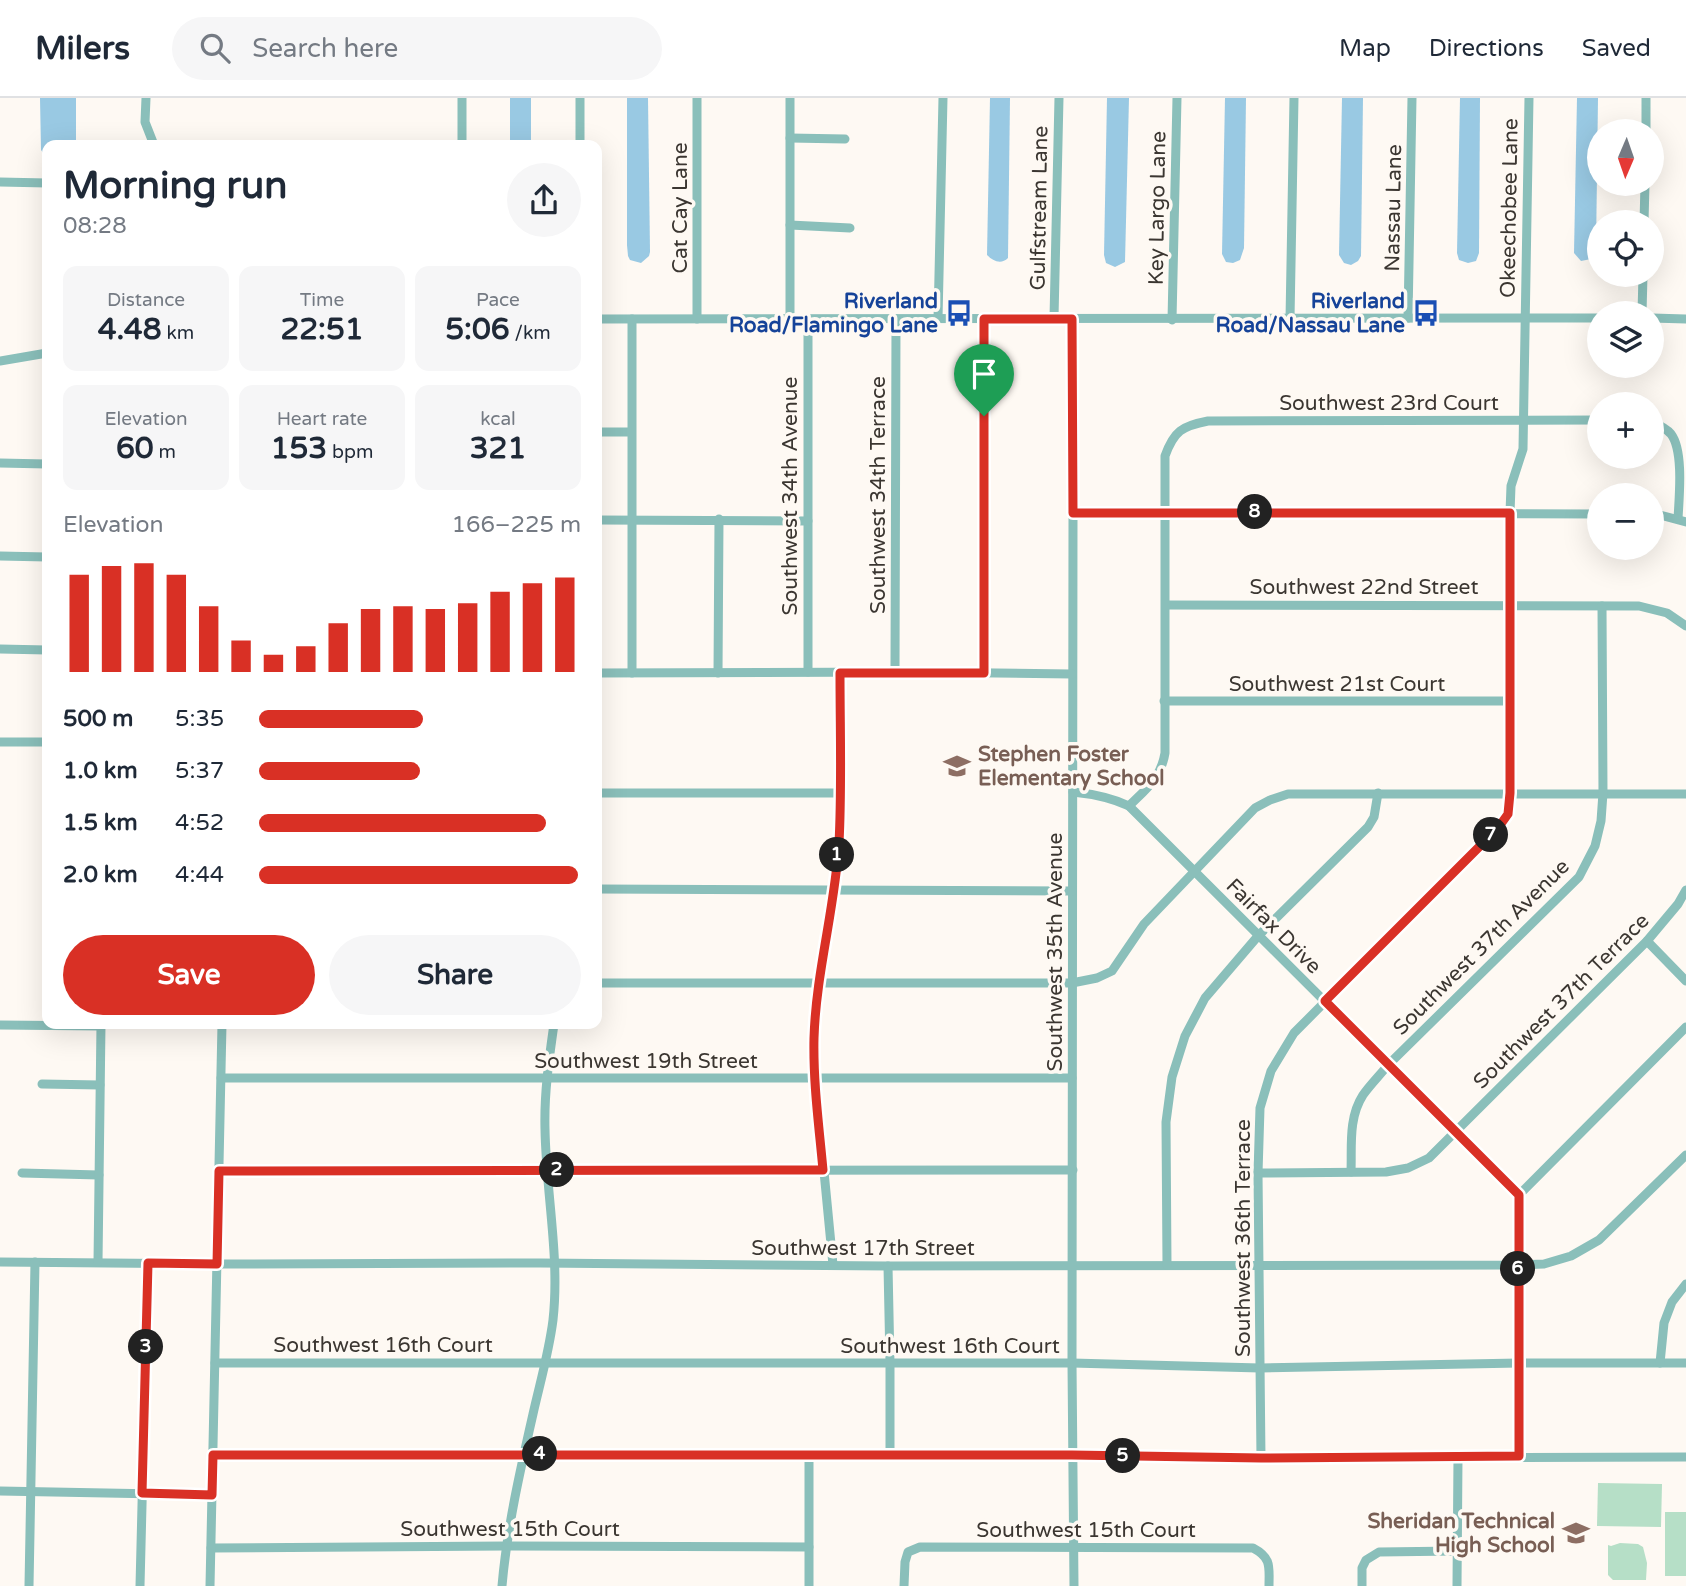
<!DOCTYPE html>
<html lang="en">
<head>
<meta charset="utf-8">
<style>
	:root { --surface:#fff; --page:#f6f6f7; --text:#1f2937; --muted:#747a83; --line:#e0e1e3; --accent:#d93025 }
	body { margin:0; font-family:"Varela Round",sans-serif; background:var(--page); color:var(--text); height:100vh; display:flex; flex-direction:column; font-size:26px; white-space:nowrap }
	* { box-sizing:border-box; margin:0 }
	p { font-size:23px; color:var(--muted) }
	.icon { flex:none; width:38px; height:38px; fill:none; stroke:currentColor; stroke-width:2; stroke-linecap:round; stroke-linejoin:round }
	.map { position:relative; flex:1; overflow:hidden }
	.sheet { position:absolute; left:42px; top:42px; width:560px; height:889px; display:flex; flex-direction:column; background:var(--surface); border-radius:14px; box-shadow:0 7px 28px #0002 }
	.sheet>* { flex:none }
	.needle { width:46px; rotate:182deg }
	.fabs { position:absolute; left:1587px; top:21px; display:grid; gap:14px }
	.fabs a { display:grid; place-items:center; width:77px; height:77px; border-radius:50%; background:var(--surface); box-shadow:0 7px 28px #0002; font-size:35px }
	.pin { position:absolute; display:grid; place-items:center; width:60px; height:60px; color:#fff; margin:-72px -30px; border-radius:50% 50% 50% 0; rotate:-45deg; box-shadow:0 0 7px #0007 }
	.pin .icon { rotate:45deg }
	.km { position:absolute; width:35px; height:35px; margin:-18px; border-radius:50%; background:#222; color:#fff; font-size:19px; line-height:35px; text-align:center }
	.round { display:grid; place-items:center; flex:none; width:74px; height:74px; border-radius:37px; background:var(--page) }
	.head { display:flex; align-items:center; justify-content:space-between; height:119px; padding:0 21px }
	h1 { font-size:38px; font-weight:700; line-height:52px }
	.figures { display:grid; grid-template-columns:repeat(3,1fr); gap:10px; height:119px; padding:7px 21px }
	.figures div { display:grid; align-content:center; border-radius:14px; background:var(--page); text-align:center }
	.figures b { font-size:30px; font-weight:700 }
	.figures small { font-size:19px; font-weight:400 }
	.figures p { font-size:19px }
	.chart { height:196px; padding:14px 21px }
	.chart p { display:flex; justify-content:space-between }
	.chart svg { width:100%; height:126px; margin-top:7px; stroke:var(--accent); stroke-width:6 }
	.primary-button { display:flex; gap:14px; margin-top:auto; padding:14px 21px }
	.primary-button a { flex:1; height:80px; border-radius:42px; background:var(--accent); color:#fff; font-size:28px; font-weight:700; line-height:80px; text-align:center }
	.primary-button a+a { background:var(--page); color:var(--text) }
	ul { padding:0 21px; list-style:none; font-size:23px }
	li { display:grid; grid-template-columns:112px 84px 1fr; align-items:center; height:52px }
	li i { height:18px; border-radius:9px; background:var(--accent) }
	header { display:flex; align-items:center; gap:42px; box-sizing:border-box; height:98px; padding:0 35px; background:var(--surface); border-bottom:2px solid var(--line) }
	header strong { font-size:33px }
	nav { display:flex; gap:38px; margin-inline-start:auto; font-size:24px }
	.search { width:490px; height:63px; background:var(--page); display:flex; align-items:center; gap:18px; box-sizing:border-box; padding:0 24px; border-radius:38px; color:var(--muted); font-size:26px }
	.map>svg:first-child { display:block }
</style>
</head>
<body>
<header>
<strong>Milers</strong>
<div class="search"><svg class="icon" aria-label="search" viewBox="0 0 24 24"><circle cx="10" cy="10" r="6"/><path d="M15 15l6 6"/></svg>Search here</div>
<nav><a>Map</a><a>Directions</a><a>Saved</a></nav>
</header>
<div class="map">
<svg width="1686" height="1488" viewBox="0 0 1686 1488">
	<rect width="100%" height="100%" fill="#fef9f3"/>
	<g fill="#b6dfc7">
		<path d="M1598 1385 1662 1386 1661 1429 1597 1428Z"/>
		<rect x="1665" y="1414" width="21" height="64"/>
		<path d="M1620 1445 1638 1446 1643 1449 1647 1465 1646 1482H1613L1608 1477V1447L1611 1448Z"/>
	</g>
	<g fill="#99c9e3">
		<path d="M40 0H76V47H47V60L41 52Z"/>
		<rect x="510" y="0" width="21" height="47"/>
		<path d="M627 0H648L650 154 649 158 641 165 630 162 628 158 627 147Z"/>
		<path d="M990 0H1010L1008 160C1001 167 993 163 987 157Z"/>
		<path d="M1107 0H1129L1125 164 1115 169 1106 165 1104 157Z"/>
		<path d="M1225 0H1246L1244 150 1240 162 1233 165 1226 164 1222 156Z"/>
		<path d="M1342 0H1363L1361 158 1358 163 1351 167 1344 165 1339 157Z"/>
		<path d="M1460 0H1480L1479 155 1476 163 1468 165 1459 162 1457 155Z"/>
		<path d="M1577 0H1598L1596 151 1595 157 1591 161 1581 163 1574 155Z"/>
	</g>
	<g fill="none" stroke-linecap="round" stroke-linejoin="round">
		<g stroke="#8abfba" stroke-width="9">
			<path d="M146 0 145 24 154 47"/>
			<path d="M462 0V47"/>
			<path d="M580 0V47"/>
			<path d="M697 0V221"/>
			<path d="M790 0V221"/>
			<path d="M1646 33V0"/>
			<path d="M790 40 845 41"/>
			<path d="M0 84 47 85"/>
			<path d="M1644 124 1645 86"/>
			<path d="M790 127 850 130"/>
			<path d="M1642 215 1643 177"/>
			<path d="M1054 220 1059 0"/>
			<path d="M1408 220 1412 0"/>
			<path d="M1652 220 1686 221"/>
			<path d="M597 221 1600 220"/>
			<path d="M808 221V574"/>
			<path d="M938 221 943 0"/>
			<path d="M983 221 984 575"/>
			<path d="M1072 221 1073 415 1072 1265 1074 1488"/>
			<path d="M1290 221 1294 0"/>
			<path d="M1172 222 1177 0"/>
			<path d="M0 263 47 255"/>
			<path d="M1652 324C1659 327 1666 330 1671 336 1684 353 1679 400 1678 421"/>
			<path d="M597 334H631"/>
			<path d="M0 365 47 366"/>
			<path d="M1073 415 1600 416"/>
			<path d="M1652 417H1660L1686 424"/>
			<path d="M597 422 808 423"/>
			<path d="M0 458 47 459"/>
			<path d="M1166 507 1639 508 1667 515 1686 528"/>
			<path d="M0 551 47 552"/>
			<path d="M895 574 896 221"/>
			<path d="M597 575 910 574 1072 576"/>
			<path d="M632 575V221"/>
			<path d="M718 575 719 421"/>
			<path d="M1164 603H1510"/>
			<path d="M0 644H47"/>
			<path d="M597 692V728"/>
			<path d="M1073 694C1093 696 1110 699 1129 708L1519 1097V1358"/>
			<path d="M597 695H841"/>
			<path d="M1129 708C1146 691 1161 680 1165 655V358C1174 333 1182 328 1208 323L1600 322"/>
			<path d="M597 791 1072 793"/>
			<path d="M1647 843 1686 883"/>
			<path d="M597 885H1072L1097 880 1112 873 1144 826 1255 710 1270 702 1288 696H1686"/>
			<path d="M0 927 101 928"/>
			<path d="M221 980H1072"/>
			<path d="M42 986 100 987"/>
			<path d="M219 1073 1073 1072"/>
			<path d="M1351 1074C1352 1049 1348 1020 1363 997 1370 987 1380 977 1388 967L1579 779 1595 748 1601 723 1603 695 1602 508"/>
			<path d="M22 1075 99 1077"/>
			<path d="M1258 1075 1386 1074 1408 1070 1429 1060 1647 843 1678 806 1686 792"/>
			<path d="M1519 1097 1686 929"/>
			<path d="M0 1164 217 1166 540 1165 888 1168 1518 1167 1544 1166 1571 1158 1599 1142 1686 1057"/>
			<path d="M98 1164 101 926"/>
			<path d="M833 1167 815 980 814 939 819 886 839 748 841 695 840 575"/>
			<path d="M1167 1167 1166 1024 1172 979 1185 938 1205 900 1258 838 1368 729 1374 719 1378 695"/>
			<path d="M888 1168 890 1265V1357"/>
			<path d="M215 1265H1072L1260 1270 1519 1265H1686"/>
			<path d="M1660 1265 1664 1225 1672 1204 1686 1186"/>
			<path d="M809 1357V1488"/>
			<path d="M213 1358 524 1356 1072 1357 1261 1360 1686 1359"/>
			<path d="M1261 1360 1258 1075 1260 1010 1271 973 1294 935 1498 730 1508 716 1510 695V415L1511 388 1523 351 1529 0"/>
			<path d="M0 1393 212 1397"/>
			<path d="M211 1450 506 1448 809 1449"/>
			<path d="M29 1488 35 1164"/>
			<path d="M140 1488 148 1165"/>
			<path d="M210 1488 222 926"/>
			<path d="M502 1488C507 1430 520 1373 533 1316 540 1285 549 1254 553 1222 560 1159 546 1095 545 1031 544 996 549 961 554 926"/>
			<path d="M904 1488 905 1464 908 1454 920 1449 1253 1450C1272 1460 1269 1469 1269 1488"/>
			<path d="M1362 1488V1470L1366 1462 1379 1454 1457 1453"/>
			<path d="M1457 1488 1458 1359"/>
		</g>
	</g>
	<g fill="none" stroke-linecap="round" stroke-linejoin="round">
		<defs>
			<path id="route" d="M984 221H1072L1073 415H1510V695L1508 716 1498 730 1325 903 1519 1097V1358L1261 1360 1072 1357H213L212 1397 142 1395 148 1165 217 1166 219 1073 823 1072C819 1028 813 984 814 940 816 874 835 810 839 745 842 688 840 632 840 575H984Z"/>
		</defs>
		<use href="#route" stroke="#fff" stroke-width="14"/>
		<use href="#route" stroke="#d93025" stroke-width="9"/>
	</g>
	<defs>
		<symbol id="bus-bare" viewBox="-9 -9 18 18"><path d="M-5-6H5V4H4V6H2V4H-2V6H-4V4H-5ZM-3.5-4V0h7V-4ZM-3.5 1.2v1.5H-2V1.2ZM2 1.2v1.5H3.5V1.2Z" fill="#1a4fb4" stroke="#fef9f3" stroke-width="2.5" paint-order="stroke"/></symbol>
		<symbol id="school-bare" viewBox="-9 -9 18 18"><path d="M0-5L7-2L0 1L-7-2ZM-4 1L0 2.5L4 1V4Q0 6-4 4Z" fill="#8d6e63" stroke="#fef9f3" stroke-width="2.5" paint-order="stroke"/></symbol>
	</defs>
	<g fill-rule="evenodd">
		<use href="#bus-bare" x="940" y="196" width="38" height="38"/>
		<use href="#bus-bare" x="1407" y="196" width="38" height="38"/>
		<use href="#school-bare" x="938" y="649" width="38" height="38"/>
		<use href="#school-bare" x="1557" y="1416" width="38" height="38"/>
	</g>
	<g text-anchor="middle" stroke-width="7" stroke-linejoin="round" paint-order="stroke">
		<g font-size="21" fill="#3b3631" stroke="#fef9f3">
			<text transform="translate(680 110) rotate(-90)" y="7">Cat Cay Lane</text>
			<text transform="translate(1039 110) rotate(-89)" y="7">Gulfstream Lane</text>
			<text transform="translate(1157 110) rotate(-89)" y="7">Key Largo Lane</text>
			<text transform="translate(1393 110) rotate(-89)" y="7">Nassau Lane</text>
			<text transform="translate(1509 110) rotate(-89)" y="7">Okeechobee Lane</text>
			<text x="1389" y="312">Southwest 23rd Court</text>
			<text transform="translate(878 397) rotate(-90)" y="7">Southwest 34th Terrace</text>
			<text transform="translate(790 398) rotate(-90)" y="7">Southwest 34th Avenue</text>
			<text x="1364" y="496">Southwest 22nd Street</text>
			<text x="1337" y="593">Southwest 21st Court</text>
			<text transform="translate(1274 828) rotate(45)" y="7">Fairfax Drive</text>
			<text transform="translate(1481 849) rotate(-45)" y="7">Southwest 37th Avenue</text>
			<text transform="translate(1055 854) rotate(-90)" y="7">Southwest 35th Avenue</text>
			<text transform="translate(1561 903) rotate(-45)" y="7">Southwest 37th Terrace</text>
			<text x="646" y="970">Southwest 19th Street</text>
			<text transform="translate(1243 1140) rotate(-90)" y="7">Southwest 36th Terrace</text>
			<text x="863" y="1157">Southwest 17th Street</text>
			<text x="383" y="1254">Southwest 16th Court</text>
			<text x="950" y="1255">Southwest 16th Court</text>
			<text x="510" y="1438">Southwest 15th Court</text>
			<text x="1086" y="1439">Southwest 15th Court</text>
		</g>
		<g font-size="21" font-weight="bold" fill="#164399" stroke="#fef9f3" text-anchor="end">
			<text x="938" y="210">Riverland<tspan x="938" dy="24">Road/Flamingo Lane</tspan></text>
			<text x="1405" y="210">Riverland<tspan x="1405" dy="24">Road/Nassau Lane</tspan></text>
		</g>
		<g font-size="21" font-weight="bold" fill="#785e54" stroke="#fef9f3" text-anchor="start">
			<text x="978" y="663">Stephen Foster<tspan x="978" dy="24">Elementary School</tspan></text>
			<text x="1555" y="1430" text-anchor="end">Sheridan Technical<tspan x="1555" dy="24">High School</tspan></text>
		</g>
	</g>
</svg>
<div class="fabs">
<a><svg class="needle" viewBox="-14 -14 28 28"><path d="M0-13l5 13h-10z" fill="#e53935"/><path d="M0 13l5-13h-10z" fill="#747a83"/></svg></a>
<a><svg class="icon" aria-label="locate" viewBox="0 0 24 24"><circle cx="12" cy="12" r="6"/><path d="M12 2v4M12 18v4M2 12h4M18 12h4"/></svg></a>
<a><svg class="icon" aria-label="layers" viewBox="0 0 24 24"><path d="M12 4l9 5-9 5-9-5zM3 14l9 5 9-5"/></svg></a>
<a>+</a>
<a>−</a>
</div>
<div class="pin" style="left:984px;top:318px;background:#1e9e55"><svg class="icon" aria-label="arrive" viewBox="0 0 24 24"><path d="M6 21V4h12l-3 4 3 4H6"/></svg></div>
<b class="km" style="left:837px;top:757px">1</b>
<b class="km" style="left:557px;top:1072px">2</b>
<b class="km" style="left:146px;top:1249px">3</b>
<b class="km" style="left:540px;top:1356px">4</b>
<b class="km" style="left:1123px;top:1358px">5</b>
<b class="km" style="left:1518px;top:1171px">6</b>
<b class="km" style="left:1491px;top:737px">7</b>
<b class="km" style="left:1255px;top:414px">8</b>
<section class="sheet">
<div class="head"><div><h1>Morning run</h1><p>08:28</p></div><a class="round"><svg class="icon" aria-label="share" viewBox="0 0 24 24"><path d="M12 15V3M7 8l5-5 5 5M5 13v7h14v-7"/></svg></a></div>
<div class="figures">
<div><p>Distance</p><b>4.48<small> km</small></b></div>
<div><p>Time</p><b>22:51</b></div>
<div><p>Pace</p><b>5:06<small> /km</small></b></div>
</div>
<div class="figures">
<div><p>Elevation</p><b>60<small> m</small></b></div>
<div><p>Heart rate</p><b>153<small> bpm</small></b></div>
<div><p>kcal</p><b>321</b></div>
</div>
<div class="chart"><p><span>Elevation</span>166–225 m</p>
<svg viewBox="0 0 160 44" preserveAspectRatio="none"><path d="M5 44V10M15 44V7M25 44V6M35 44V10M45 44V21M55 44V33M65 44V38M75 44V35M85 44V27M95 44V22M105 44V21M115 44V22M125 44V20M135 44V16M145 44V13M155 44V11"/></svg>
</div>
<ul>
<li><b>500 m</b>5:35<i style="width:51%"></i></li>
<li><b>1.0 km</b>5:37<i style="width:50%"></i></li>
<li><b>1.5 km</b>4:52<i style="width:89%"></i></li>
<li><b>2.0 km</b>4:44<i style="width:99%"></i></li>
</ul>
<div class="primary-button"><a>Save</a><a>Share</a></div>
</section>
</div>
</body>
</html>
